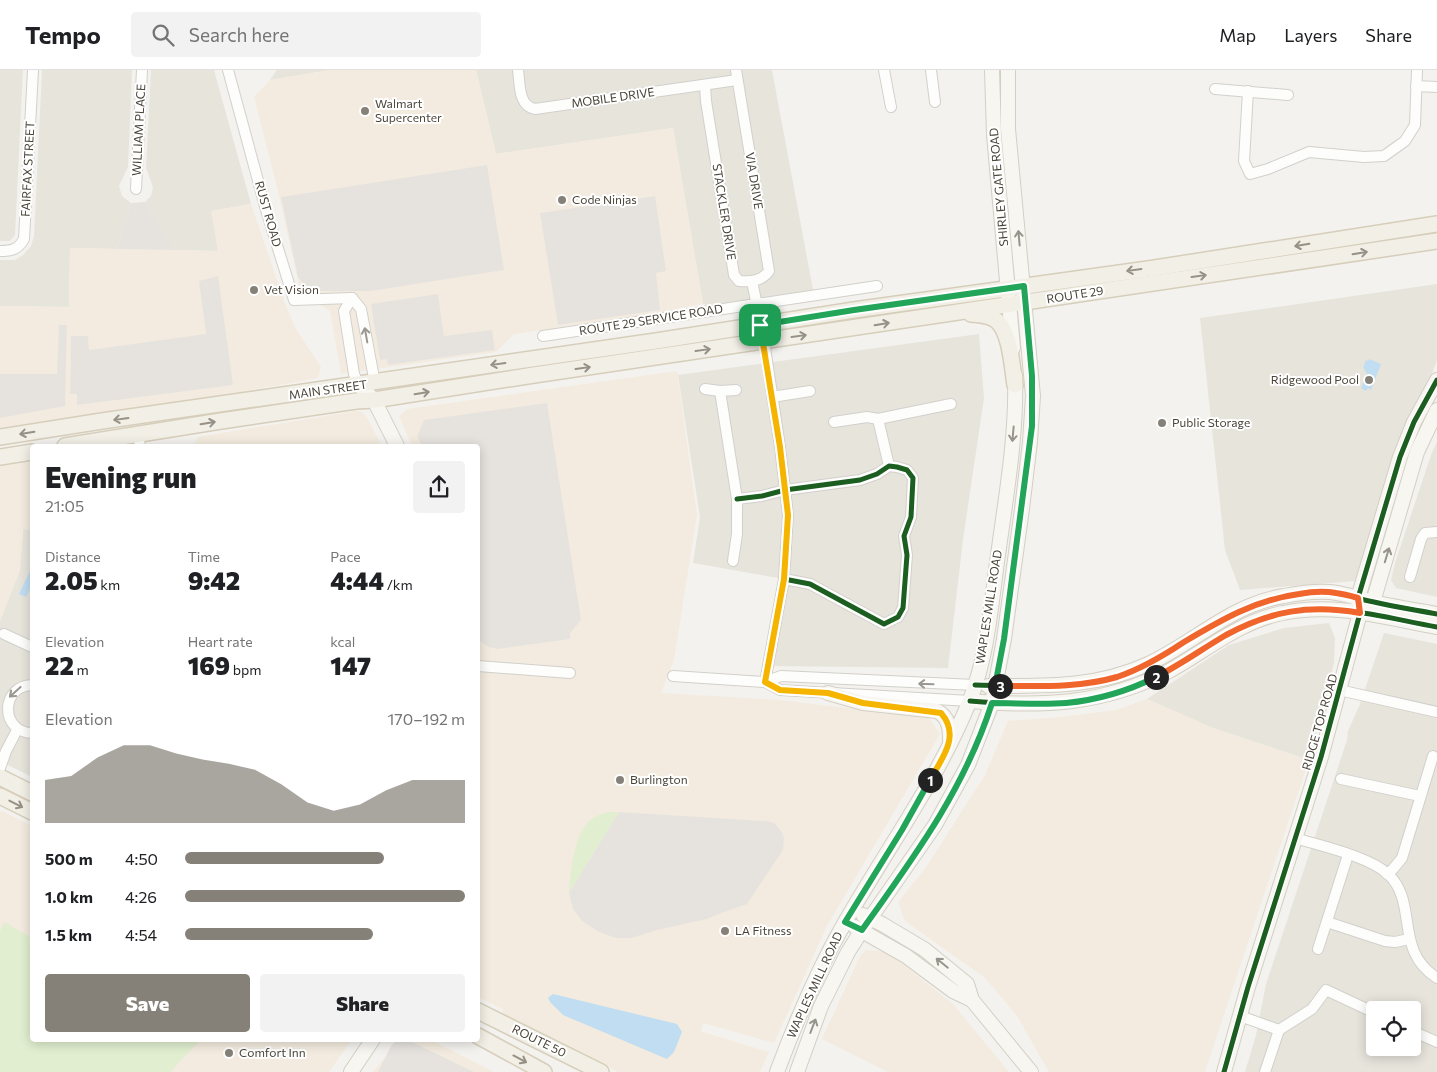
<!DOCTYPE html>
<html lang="en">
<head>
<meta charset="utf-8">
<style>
	:root { --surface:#fff; --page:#f2f2f2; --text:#202124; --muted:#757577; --line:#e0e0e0; --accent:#868178 }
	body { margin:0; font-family:Commissioner,sans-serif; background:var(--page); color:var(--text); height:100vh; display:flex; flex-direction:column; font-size:19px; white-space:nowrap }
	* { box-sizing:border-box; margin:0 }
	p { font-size:16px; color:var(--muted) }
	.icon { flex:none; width:28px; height:28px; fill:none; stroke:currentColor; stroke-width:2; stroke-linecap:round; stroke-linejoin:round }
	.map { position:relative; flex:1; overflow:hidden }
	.side { position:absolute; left:30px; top:374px; width:450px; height:598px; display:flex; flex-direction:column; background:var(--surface); border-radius:5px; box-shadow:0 2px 12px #0003 }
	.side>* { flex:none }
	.controls { position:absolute; left:1366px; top:931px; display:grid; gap:10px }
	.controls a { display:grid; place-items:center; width:55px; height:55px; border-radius:5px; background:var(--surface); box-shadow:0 2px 12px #0003; font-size:25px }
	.pin { position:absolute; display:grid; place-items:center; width:42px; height:42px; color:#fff; margin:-21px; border-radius:10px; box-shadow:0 2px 8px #0006 }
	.km { position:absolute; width:25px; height:25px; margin:-12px; border-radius:50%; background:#222; color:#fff; font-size:14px; line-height:25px; text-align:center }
	.round { display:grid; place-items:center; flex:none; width:52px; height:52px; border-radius:5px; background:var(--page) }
	.headline { display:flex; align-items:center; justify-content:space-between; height:85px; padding:0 15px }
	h1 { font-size:28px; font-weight:800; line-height:38px }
	.stats { display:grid; grid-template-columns:repeat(3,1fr); gap:8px; height:85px; padding:5px 15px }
	.stats div { display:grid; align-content:center }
	.stats b { font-size:25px; font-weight:800 }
	.stats small { font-size:14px; font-weight:400 }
	.stats p { font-size:14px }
	.chart { height:140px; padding:10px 15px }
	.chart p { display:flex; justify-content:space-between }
	.chart svg { width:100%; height:90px; margin-top:5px; fill:var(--accent); opacity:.7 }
	.cta { display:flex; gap:10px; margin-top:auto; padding:10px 15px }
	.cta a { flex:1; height:58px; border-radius:5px; background:var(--accent); color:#fff; font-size:20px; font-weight:800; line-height:58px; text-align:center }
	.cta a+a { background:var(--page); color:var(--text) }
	ul { padding:0 15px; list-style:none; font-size:16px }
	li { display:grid; grid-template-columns:80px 60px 1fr; align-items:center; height:38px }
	li i { height:12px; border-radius:6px; background:var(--accent) }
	header { display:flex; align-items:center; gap:30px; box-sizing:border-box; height:70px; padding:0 25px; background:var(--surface); border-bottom:1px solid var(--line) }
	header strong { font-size:24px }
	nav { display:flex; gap:28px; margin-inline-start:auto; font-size:18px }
	.search { width:350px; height:45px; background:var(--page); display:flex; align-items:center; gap:12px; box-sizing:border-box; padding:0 18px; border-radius:5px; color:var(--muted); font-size:19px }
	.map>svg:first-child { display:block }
</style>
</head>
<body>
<header>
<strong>Tempo</strong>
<div class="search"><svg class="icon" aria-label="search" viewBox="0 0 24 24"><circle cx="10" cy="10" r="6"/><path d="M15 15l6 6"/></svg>Search here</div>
<nav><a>Map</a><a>Layers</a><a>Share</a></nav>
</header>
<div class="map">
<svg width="1437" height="1002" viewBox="0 0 1437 1002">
	<rect width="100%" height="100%" fill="#f4f2ee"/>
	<g fill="#e7e4dc" fill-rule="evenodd">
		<path d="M0 0H23L15 165 10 171H0Z"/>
		<path d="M42 0H132L128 97 119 116 122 126 131 133 117 179 70 178 69 237 0 236V190H15L23 185 31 176 34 166Z"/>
		<path d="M151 0H214L251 134 212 141 218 181 175 180 145 132 151 126 153 117 146 98Z"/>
		<path d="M277 0H330L270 10Z"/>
		<path d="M476 0H772L814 225 723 239 703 234 673 58 496 84Z"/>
		<path d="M1437 214V290L1356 511 1240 520 1225 480 1200 248Z"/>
		<path d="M979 264 984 328 963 470 948 598 767 596 784 509 693 493 700 447 678 305Z"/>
		<path d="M1437 372V527L1396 518 1391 510 1395 493 1431 385Z"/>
		<path d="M23 459 32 460V707L0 691V551L20 500Z"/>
		<path d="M1329 553 1335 568 1334 593 1309 690 1210 657 1147 629 1229 575 1284 558Z"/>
		<path d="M1384 563 1437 574V1002H1245L1256 965 1266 914 1347 670 1348 661 1360 634ZM1375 940H1412V978H1375Z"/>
	</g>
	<g fill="#f3ebdf">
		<path d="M330 0H476L496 84 673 58 703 234 639 246 514 264 496 282 341 304 330 241 301 224 277 117 254 27 270 10Z"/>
		<path d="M251 134 286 236 296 259 321 297 318 308 245 321V323L0 359V236L69 237 70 178 218 181 211 141Z"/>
		<path d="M677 301 697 445 674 590 661 623 781 630 929 648 940 664 827 856 774 973 703 953 701 961 703 962 769 982 760 1002H618L502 943 503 939 478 927V376H412L399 346 407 339Z"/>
		<path d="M356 341 362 342 367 348 382 376H194L197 367Z"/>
		<path d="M32 392V460L23 459 20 500 0 551V396Z"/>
		<path d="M1147 629 1210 657 1309 690 1205 1002H1049L1017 946 985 908 905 851 898 832 926 797 985 705 1008 651 1061 647 1116 640Z"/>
		<path d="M2 741 32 756V875L0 859V742Z"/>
		<path d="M866 880 887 882 953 934 1009 1002H888L822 969 860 886Z"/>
		<path d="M200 969H352L329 1002H168Z"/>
		<path d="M399 969H429L494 1002H373Z"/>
	</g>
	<path fill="#e6e2de" d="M145 132 175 180 117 179 131 133Z"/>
	<g fill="#e1eecf">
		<path d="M282 334 264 340 172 352V350L175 348Z"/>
		<path d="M609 742H619L569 823C570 803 574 767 588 752 594 746 601 744 609 742Z"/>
		<path d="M4 852 32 868V969H201L170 1002H0V861Z"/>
	</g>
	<g fill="#e6e3df">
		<path d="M487 95 504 200 371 221H308L298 207 281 127Z"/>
		<path d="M655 126 666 201 656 203 660 240 558 255 540 143Z"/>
		<path d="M218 206 233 315 77 335V324H70L71 266H88L89 280 206 264 199 211Z"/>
		<path d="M438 224 444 266 492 260 495 280 388 295 387 289 380 290 371 234Z"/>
		<path d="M59 255H67L65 336 0 348V304H57Z"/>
		<path d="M547 333 581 550 570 563V569L498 579 488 577 478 569V376H422L417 366 424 350Z"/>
		<path d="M619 742 766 751 774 753 782 762 784 768 783 780 747 834 724 842 707 849 657 860 631 868H616L599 862 582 851 573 839 569 823Z"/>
		<path d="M398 969H406L474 1002H378L391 976Z"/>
	</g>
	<g fill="#c0ddf1">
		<path d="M1369 289 1381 294 1371 320 1368 318 1366 321 1361 318 1367 302 1364 301 1365 299 1363 298 1366 290 1368 291Z"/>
		<path d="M32 497V514L26 527 19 524Z"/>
		<path d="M553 924 677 954 682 962 674 982 667 989 563 945 550 932 548 928Z"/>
	</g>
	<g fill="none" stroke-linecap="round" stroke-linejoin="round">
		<defs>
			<g id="street">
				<path d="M228 0 266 140 294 230 352 228"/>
				<path d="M518 0C520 13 518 36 535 39L737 10"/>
				<path d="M884 0 891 37"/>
				<path d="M931 0 935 32"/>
				<path d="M705 15 706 31 734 205 739 211C751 212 762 211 769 201L736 0"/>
				<path d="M1416 16 1437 17"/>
				<path d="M1215 19 1288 25"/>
				<path d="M1248 21 1244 91 1250 104 1268 99 1309 82 1364 87 1384 86 1405 71 1415 55 1417 0"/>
				<path d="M136 119 142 0"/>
				<path d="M0 181C11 181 18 180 24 169L33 0"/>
				<path d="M752 211 764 271 780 377 788 445 784 509 765 612"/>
				<path d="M543 266 877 216"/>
				<path d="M359 315 354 304 344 241 352 228 361 239 375 313"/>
				<path d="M705 319 720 321 736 320"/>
				<path d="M720 321 737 429V464L733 491"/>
				<path d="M772 327 810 321"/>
				<path d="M878 349 951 334"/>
				<path d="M834 352 867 347 878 349 889 396"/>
				<path d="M138 365 140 376"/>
				<path d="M737 429 762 426 785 420 860 410 877 404 889 396 897 397 907 400 913 408 911 447 904 466 907 485 903 538 898 547 884 554 810 514 784 509"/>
				<path d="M1410 507 1421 469 1425 463 1437 462"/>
				<path d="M4 564 32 577"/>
				<path d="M478 596 570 603"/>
				<path d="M673 606 765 612 780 620 970 631"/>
				<path d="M765 612 781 606 975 615"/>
				<path d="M32 615C0 616 0 662 32 663"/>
				<path d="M1339 620 1437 642"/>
				<path d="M0 698 6 681 17 660"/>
				<path d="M1341 709 1420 726"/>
				<path d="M1295 768C1321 776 1368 786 1388 804 1419 833 1393 880 1437 908"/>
				<path d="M1387 804 1393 799 1402 788 1433 686"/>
				<path d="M1327 852 1385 871 1395 872 1409 869"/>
				<path d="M1318 879 1348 785"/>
				<path d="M1240 946 1279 960"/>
				<path d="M1412 961 1437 972"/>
				<path d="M1265 1002 1279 960 1312 939 1326 920 1375 943"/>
			</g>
			<g id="secondary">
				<path d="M992 0 994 65 1013 278"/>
				<path d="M359 315 374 330 397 376"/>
				<path d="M1366 538 1373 532 1417 382 1437 340"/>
				<path d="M988 616C1044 616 1096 618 1148 594 1194 573 1231 534 1284 526 1300 523 1320 520 1337 523 1349 525 1361 529 1373 532 1394 537 1416 540 1437 544"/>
				<path d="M828 623 863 633 937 641C949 647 950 659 950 671"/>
				<path d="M970 631C1042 637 1103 635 1169 601 1207 580 1240 551 1283 543 1335 532 1386 548 1437 557"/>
				<path d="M863 845 882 854 924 879 967 914 972 930 1031 1002"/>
				<path d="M855 857 906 886 953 921 972 930"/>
				<path d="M351 1002 373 969"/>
				<path d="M777 1002C796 951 817 901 844 854 886 780 938 710 970 630 988 584 991 534 998 485 1006 426 1017 365 1015 305"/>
				<path d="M797 1002 821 936 848 882 862 860 935 755 968 695 992 633 1004 569 1022 439 1030 372 1033 326 1008 59V0"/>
				<path d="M1224 1002 1248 917 1321 687 1360 543 1358 528 1400 387 1414 352 1437 310"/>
			</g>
			<g id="primary">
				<path d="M971 244C980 245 990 245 997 251 1011 264 1012 298 1015 315"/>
				<path d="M0 367 102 351 656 271 854 240 1148 199 1437 154"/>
				<path d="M65 376 221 351 356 331 374 330 534 305 1437 171"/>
				<path d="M0 387 32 382"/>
				<path d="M0 707 32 723"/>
				<path d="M0 726 32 742"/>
				<path d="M478 941 601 1002"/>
				<path d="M478 966 544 1002"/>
			</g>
		</defs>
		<use href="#street" stroke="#d2d0cb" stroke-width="12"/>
		<use href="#secondary" stroke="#d3cfc5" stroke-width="16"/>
		<use href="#primary" stroke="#d6cebb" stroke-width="18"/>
		<use href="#street" stroke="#fdfdfc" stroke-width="10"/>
		<use href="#secondary" stroke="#f7f6f1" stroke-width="14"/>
		<use href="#primary" stroke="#f2efe6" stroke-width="15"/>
		<defs>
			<g id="cycleway">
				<path d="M737 429 762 426 785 420 860 410 877 404 889 396 897 397 907 400 913 408 911 447 904 466 907 485 903 538 898 547 884 554 810 514 784 509"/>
				<path d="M975 615C1034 616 1095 621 1150 594 1194 571 1231 538 1280 527 1297 523 1320 520 1337 523 1349 525 1361 530 1374 532 1395 537 1416 540 1437 544"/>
				<path d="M970 631C1042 637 1103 635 1169 601 1207 580 1240 551 1283 543 1335 532 1386 548 1437 557"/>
				<path d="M1224 1002 1248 917 1321 687 1360 543 1358 528 1400 387 1414 352 1437 310"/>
			</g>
		</defs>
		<use href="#cycleway" stroke="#fff" stroke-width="8"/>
		<use href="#cycleway" stroke="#1b5e20" stroke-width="5"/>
	</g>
	<defs><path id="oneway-shaft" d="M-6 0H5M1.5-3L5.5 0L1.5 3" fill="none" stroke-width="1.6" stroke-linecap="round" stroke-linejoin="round" transform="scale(1.25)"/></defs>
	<g stroke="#98948c">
		<use href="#oneway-shaft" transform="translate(1019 168) rotate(-95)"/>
		<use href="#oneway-shaft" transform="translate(1013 364) rotate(95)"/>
		<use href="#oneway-shaft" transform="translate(1387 485) rotate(-73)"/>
		<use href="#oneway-shaft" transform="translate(942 893) rotate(-141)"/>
		<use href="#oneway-shaft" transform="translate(813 956) rotate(-69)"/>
	</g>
	<g stroke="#969187">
		<use href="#oneway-shaft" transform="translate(1302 175) rotate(171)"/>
		<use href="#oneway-shaft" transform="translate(1360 183) rotate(-9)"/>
		<use href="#oneway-shaft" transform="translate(1134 200) rotate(172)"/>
		<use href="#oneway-shaft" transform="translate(1199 206) rotate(-8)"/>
		<use href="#oneway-shaft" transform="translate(882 254) rotate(-9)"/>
		<use href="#oneway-shaft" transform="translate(799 266) rotate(-8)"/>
		<use href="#oneway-shaft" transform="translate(703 280) rotate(-8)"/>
		<use href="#oneway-shaft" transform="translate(498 294) rotate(172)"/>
		<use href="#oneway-shaft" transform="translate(583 298) rotate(-8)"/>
		<use href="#oneway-shaft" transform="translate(422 323) rotate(-9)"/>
		<use href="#oneway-shaft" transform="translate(121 349) rotate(172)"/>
		<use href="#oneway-shaft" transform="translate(208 353) rotate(-9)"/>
		<use href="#oneway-shaft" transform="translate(27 363) rotate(171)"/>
		<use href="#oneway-shaft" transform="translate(16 734) rotate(27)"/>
		<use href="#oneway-shaft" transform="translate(520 989) rotate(28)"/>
	</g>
	<g stroke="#9b9791">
		<use href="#oneway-shaft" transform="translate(366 265) rotate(-100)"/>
		<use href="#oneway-shaft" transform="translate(926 614) rotate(-178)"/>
		<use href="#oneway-shaft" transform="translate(15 622) rotate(138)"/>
	</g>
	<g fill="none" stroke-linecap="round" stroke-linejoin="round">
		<defs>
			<path id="split-1" d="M760 255 780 377 788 445 784 509 765 612 780 620 828 623 863 633 941 643C961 666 942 688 930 710"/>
			<path id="split-2" d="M930 710 902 760 845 852 862 860C914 787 964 720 992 633 1016 633 1042 635 1066 633 1097 630 1128 621 1156 607"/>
			<path id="split-3" d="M1000 616C1039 616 1079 618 1117 607 1141 599 1163 586 1184 572 1221 550 1255 530 1299 524 1310 522 1324 521 1336 523 1344 524 1351 526 1358 528L1360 543C1309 534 1271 541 1226 565 1202 579 1180 595 1156 607"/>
			<path id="split-4" d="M760 255 854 240 1024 216 1032 306V356L1004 569 995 616H1000"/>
		</defs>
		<use href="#split-1" stroke="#fff" stroke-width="10"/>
		<use href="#split-2" stroke="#fff" stroke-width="10"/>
		<use href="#split-3" stroke="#fff" stroke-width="10"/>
		<use href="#split-4" stroke="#fff" stroke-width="10"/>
		<use href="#split-1" stroke="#f5b400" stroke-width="6"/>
		<use href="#split-2" stroke="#22a559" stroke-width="6"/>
		<use href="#split-3" stroke="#f0652b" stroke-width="6"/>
		<use href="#split-4" stroke="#22a559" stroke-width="6"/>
	</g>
	<g fill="#868178" stroke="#fff" stroke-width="2">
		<circle cx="365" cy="41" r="5"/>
		<circle cx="562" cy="130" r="5"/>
		<circle cx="254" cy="220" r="5"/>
		<circle cx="1369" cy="310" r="5"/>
		<circle cx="1162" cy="353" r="5"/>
		<circle cx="620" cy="710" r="5"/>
		<circle cx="725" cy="861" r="5"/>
		<circle cx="229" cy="983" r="5"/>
	</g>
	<g text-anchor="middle" stroke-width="4" stroke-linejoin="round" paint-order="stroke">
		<g font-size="12" fill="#4b4439" stroke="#fff">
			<text transform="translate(613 28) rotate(-8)" y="4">MOBILE DRIVE</text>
			<text transform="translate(139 60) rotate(-87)" y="4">WILLIAM PLACE</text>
			<text transform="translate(28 99) rotate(-87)" y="4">FAIRFAX STREET</text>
			<text transform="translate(754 111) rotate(81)" y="4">VIA DRIVE</text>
			<text transform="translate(999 117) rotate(-95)" y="4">SHIRLEY GATE ROAD</text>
			<text transform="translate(724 142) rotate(81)" y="4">STACKLER DRIVE</text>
			<text transform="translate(268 144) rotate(74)" y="4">RUST ROAD</text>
			<text transform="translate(1075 225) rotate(-9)" y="4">ROUTE 29</text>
			<text transform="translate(651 250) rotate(-9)" y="4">ROUTE 29 SERVICE ROAD</text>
			<text transform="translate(328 320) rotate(-8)" y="4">MAIN STREET</text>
			<text transform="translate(989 537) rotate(-81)" y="4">WAPLES MILL ROAD</text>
			<text transform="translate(1320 652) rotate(-74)" y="4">RIDGE TOP ROAD</text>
			<text transform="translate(815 915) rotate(-65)" y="4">WAPLES MILL ROAD</text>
			<text transform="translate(539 971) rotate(26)" y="4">ROUTE 50</text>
		</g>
		<g font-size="12" fill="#4b4439" stroke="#fff" text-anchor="start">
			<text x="375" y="38">Walmart<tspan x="375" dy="14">Supercenter</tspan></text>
			<text x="572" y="134">Code Ninjas</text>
			<text x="264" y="224">Vet Vision</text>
			<text x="1359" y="314" text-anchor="end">Ridgewood Pool</text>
			<text x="1172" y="357">Public Storage</text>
			<text x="630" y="714">Burlington</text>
			<text x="735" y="865">LA Fitness</text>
			<text x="239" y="987">Comfort Inn</text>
		</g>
	</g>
</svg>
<div class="controls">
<a><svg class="icon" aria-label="locate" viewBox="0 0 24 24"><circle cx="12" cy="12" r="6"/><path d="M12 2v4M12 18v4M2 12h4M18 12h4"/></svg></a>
</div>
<div class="pin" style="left:760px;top:255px;background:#1e9e55"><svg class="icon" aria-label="arrive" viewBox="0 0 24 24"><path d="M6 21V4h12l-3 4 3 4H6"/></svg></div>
<b class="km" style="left:930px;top:710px">1</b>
<b class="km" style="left:1156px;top:607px">2</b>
<b class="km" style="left:1000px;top:616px">3</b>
<section class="side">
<div class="headline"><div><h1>Evening run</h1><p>21:05</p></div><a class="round"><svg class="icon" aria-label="share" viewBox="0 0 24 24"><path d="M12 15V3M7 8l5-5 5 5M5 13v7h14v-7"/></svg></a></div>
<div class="stats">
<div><p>Distance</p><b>2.05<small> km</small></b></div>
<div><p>Time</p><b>9:42</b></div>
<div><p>Pace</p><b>4:44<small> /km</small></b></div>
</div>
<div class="stats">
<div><p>Elevation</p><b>22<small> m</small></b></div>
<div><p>Heart rate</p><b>169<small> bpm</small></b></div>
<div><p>kcal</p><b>147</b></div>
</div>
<div class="chart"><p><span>Elevation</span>170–192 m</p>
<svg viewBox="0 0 160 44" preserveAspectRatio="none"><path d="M0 44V23L10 21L20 12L30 6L40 6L50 10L60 13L70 15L80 18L90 25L100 34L110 38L120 35L130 28L140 23L150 23L160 23V44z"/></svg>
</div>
<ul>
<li><b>500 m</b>4:50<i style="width:71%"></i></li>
<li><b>1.0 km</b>4:26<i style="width:100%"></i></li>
<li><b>1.5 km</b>4:54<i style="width:67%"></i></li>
</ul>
<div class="cta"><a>Save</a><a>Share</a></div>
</section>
</div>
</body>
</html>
